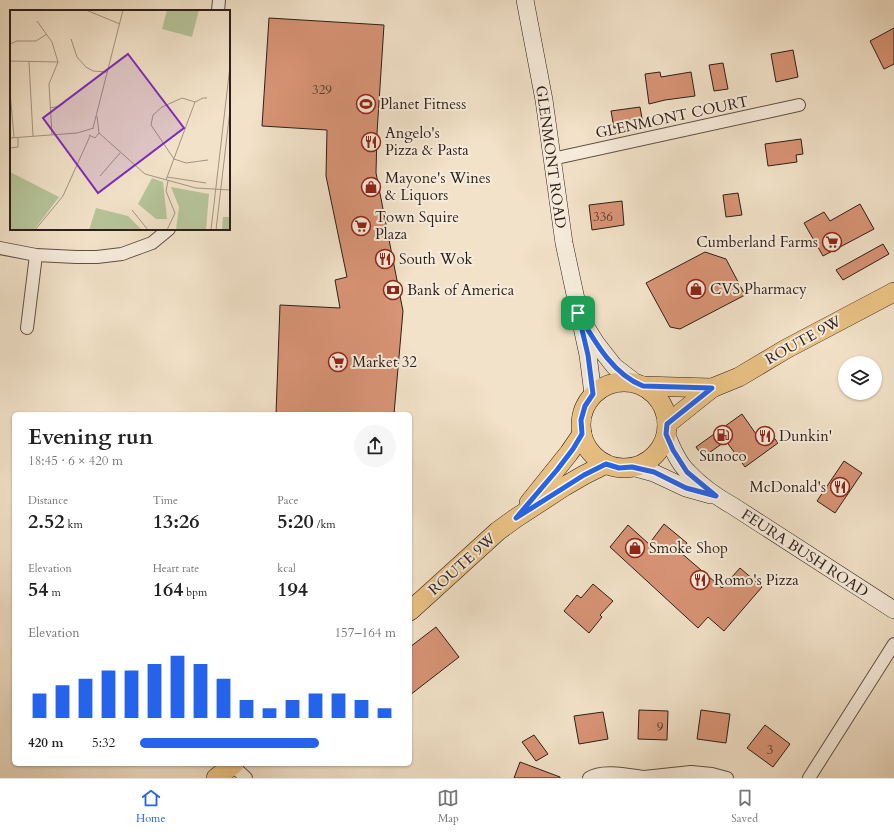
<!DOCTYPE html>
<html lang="en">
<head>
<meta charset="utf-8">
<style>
	:root { --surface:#fff; --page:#f6f6f6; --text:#222; --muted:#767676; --line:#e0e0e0; --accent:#2563eb }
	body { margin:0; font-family:Cardo,serif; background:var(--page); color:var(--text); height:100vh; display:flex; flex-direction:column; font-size:15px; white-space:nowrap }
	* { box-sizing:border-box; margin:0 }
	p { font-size:13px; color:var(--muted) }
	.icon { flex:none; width:22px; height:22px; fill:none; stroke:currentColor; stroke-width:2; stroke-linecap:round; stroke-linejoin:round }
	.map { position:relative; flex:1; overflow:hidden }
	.side { position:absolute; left:12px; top:412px; width:400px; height:354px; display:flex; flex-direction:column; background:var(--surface); border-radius:6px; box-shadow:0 1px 3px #0004 }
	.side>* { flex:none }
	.controls { position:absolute; left:838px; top:356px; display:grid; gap:8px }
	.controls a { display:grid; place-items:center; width:44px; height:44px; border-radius:50%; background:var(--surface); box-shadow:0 1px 3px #0004; font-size:20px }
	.pin { position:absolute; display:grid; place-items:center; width:34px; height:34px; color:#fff; margin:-17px; border-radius:8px; box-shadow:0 2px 6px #0006 }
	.round { display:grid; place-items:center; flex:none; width:42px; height:42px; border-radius:21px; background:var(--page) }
	.summary { display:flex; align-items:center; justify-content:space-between; height:68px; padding:0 16px }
	h1 { font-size:22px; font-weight:700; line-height:30px }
	.stats { display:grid; grid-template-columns:repeat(3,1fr); gap:6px; height:68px; padding:4px 16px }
	.stats div { display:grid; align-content:center }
	.stats b { font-size:20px; font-weight:700 }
	.stats small { font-size:11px; font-weight:400 }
	.stats p { font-size:11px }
	.chart { height:112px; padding:8px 16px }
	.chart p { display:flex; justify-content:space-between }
	.chart svg { width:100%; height:72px; margin-top:4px; stroke:var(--accent); stroke-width:6 }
	ul { padding:0 16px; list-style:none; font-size:13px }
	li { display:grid; grid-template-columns:64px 48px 1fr; align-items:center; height:30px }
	li i { height:10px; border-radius:5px; background:var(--accent) }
	.tabs { display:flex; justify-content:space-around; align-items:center; height:56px; border-top:1px solid var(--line); background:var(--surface); font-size:11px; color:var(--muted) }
	.tabs a { display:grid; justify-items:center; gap:2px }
	.tabs .on { color:var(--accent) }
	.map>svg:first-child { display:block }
</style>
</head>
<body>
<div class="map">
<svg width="894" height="778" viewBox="0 0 894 778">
	<rect width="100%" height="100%" fill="#f2e2c9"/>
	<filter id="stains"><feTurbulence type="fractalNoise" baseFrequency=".005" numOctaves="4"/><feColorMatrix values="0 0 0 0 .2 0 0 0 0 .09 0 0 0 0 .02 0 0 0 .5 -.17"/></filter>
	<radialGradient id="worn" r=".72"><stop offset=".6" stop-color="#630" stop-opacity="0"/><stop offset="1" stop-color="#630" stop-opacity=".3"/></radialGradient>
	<g fill="#d89476" stroke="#2c1f19">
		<path d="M269 18 384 25 377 133 376 173 403 311 394 414H276L280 305 340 308 335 280 347 277 326 176 327 130 262 126Z"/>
		<path d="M894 28V64L884 69 870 41Z"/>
		<path d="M793 50 798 77 776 82 771 54Z"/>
		<path d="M723 63 728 89 714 91 709 65Z"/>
		<path d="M660 72 661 77 691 72 695 96 665 100 649 104 645 74Z"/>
		<path d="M640 107 643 124 614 128 611 111Z"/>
		<path d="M801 139 803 154 796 155 797 162 768 166 765 144Z"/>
		<path d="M738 193 742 215 726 217 723 195Z"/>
		<path d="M622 201 624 225 592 230 589 205Z"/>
		<path d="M860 204 874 229 823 256 804 223 824 212 830 221Z"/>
		<path d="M883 244 889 254 843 280 836 270Z"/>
		<path d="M705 252 726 259 745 295 680 329 670 327 646 283Z"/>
		<path d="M742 414 756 434 766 427 778 443 745 467 726 441 703 457 696 447Z"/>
		<path d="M844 461 862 473 835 513 817 501Z"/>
		<path d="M664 524 687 543 680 552 722 588 740 568 762 587 724 631 708 617 698 628 610 547 628 525 649 544Z"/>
		<path d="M593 584 613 601 600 615 602 617 589 633 564 611 577 595 581 598Z"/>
		<path d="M436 627 459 657 410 695V647Z"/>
		<path d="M639 710 668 711 667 740 638 739Z"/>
		<path d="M701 710 730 714 726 743 697 739Z"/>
		<path d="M603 712 608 739 579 744 574 716Z"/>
		<path d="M765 725 790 744 773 767 747 748Z"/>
		<path d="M534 735 548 754 536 761 522 742Z"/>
		<path d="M520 762 560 777V778H514Z"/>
	</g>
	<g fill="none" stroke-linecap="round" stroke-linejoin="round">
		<defs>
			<g id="street">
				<path d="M218 11 219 0"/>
				<path d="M552 159 799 105"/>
				<path d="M0 248 36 255 76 257H97L122 254 141 247 152 243 169 229"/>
				<path d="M27 328 36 255"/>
				<path d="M232 765 246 778"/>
				<path d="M644 777 691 772 712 774 727 778"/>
				<path d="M589 778C602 769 629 775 644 777L643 778"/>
				<path d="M809 778 894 644"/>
			</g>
			<g id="secondary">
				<path d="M525 0 544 100 564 243 588 355 593 394"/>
				<path d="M586 327 596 343 614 366 636 383"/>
				<path d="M666 433C671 446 678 463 688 472 701 486 717 497 733 506L894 610"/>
				<path d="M632 467 654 473 686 488 711 495"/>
			</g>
			<g id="primary">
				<circle cx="624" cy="425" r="43"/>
				<path d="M643 386 712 388"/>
				<path d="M667 424 712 388 739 377 786 349 894 292"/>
				<path d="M529 503 569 453 582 434"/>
				<path d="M410 611 498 531 516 518 565 486 584 475 606 464"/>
				<path d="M216 778 234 764"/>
			</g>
		</defs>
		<use href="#street" stroke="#5e5045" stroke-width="14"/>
		<use href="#secondary" stroke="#2c1f19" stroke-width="18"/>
		<use href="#primary" stroke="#2c1f19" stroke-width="20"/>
		<use href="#street" stroke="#f7ecdc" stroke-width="12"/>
		<use href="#secondary" stroke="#f7ecdc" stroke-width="17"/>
		<use href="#primary" stroke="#e9c184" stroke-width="19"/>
	</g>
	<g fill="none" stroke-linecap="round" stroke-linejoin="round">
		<defs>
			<path id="route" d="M578 313C594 340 612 374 643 386L712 388 667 424 666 434 673 450 687 472 716 496 686 488 654 472 632 467 619 468 606 464 584 475 516 518 557 470 573 449 582 434 581 420 585 406 593 394 588 355Z"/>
		</defs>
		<use href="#route" stroke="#fff" stroke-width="8"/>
		<use href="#route" stroke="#2563eb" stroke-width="5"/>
	</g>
	<defs>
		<symbol id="stadium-ring" viewBox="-11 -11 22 22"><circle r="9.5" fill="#f7ecdc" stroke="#8f2418" stroke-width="1.5"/><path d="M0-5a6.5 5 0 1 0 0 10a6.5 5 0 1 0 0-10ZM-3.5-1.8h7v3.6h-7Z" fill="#8f2418"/></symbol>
		<symbol id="restaurant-ring" viewBox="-11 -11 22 22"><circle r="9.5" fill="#f7ecdc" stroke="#8f2418" stroke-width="1.5"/><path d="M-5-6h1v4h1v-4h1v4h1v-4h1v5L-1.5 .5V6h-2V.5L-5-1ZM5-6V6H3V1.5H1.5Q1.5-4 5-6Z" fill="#8f2418"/></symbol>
		<symbol id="shop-ring" viewBox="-11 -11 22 22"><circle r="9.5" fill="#f7ecdc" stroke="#8f2418" stroke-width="1.5"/><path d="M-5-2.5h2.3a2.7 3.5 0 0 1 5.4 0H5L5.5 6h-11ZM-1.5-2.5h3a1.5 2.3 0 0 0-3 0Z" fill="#8f2418"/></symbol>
		<symbol id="supermarket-ring" viewBox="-11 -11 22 22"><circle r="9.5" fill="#f7ecdc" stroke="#8f2418" stroke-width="1.5"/><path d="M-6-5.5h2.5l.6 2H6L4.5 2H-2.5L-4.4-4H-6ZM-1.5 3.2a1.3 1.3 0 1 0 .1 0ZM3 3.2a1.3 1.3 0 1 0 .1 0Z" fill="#8f2418"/></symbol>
		<symbol id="bank-ring" viewBox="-11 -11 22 22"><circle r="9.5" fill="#f7ecdc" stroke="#8f2418" stroke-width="1.5"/><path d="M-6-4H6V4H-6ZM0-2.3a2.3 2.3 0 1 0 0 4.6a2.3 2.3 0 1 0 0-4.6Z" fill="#8f2418"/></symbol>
		<symbol id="fuel-ring" viewBox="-11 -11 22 22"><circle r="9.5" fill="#f7ecdc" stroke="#8f2418" stroke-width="1.5"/><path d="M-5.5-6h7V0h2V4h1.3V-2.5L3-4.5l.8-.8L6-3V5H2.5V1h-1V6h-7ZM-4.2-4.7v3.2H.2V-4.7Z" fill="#8f2418"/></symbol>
	</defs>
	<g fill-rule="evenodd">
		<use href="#stadium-ring" x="355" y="93" width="22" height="22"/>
		<use href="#restaurant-ring" x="360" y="131" width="22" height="22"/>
		<use href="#shop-ring" x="360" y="176" width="22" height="22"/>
		<use href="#supermarket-ring" x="350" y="215" width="22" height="22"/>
		<use href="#supermarket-ring" x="821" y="231" width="22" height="22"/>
		<use href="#restaurant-ring" x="374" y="248" width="22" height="22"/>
		<use href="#shop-ring" x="685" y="278" width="22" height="22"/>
		<use href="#bank-ring" x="382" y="279" width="22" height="22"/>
		<use href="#supermarket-ring" x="327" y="351" width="22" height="22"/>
		<use href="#fuel-ring" x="712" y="424" width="22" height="22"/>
		<use href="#restaurant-ring" x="754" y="425" width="22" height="22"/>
		<use href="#restaurant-ring" x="829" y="476" width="22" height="22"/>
		<use href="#shop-ring" x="624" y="537" width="22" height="22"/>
		<use href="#restaurant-ring" x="689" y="569" width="22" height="22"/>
	</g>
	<g text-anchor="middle" stroke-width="4" stroke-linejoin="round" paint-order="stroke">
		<g font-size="13" fill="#573c30">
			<text x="322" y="94">329</text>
			<text x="603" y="221">336</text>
			<text x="660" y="731">9</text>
			<text x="770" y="754">3</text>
		</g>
		<g font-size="15" fill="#2c1f19" stroke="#f7ecdc" text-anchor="start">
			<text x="380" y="109">Planet Fitness</text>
			<text x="385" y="138">Angelo's<tspan x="385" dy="17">Pizza &amp; Pasta</tspan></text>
			<text x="385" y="183">Mayone's Wines<tspan x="385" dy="17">&amp; Liquors</tspan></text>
			<text x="375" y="222">Town Squire<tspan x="375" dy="17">Plaza</tspan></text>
			<text x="818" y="247" text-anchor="end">Cumberland Farms</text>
			<text x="399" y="264">South Wok</text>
			<text x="710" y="294">CVS Pharmacy</text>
			<text x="407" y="295">Bank of America</text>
			<text x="352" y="367">Market 32</text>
			<text x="779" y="441">Dunkin'</text>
			<text x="723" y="461" text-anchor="middle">Sunoco</text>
			<text x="826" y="492" text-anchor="end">McDonald's</text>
			<text x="649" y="553">Smoke Shop</text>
			<text x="714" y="585">Romo's Pizza</text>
		</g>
		<g font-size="15" fill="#2c1f19" stroke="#f7ecdc">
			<text transform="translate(672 117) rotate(-12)" y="5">GLENMONT COURT</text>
			<text transform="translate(551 157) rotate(82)" y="5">GLENMONT ROAD</text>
			<text transform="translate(803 340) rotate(-29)" y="5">ROUTE 9W</text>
			<text transform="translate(805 553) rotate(33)" y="5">FEURA BUSH ROAD</text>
			<text transform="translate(462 564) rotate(-42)" y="5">ROUTE 9W</text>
		</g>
	</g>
	<g transform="translate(10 10)">
		<rect width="220" height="220" fill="#f2e2c9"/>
		<path d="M157 0H189L182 27 152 19ZM0 162 49 187 24 220H0ZM142 168 153 172 157 209H146L128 194ZM161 177 199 184 196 220H166L169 197ZM86 198 118 206 132 220H79ZM213 207H220V220H212Z" fill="#b6c49a"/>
		<path fill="none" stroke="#a39483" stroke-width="1" d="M76 0 110 14M27 11 42 32 48 52 39 74 42 125M61 29 67 47 76 57 83 61 97 62M0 34 7 31H26L37 24M0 51 48 52M19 52 23 126M0 82 4 127M185 92 172 88 152 97 143 105 141 115 164 149 176 153 198 150M185 92 193 88H197M40 98 50 96 56 91M87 106 89 123 135 164 186 178 220 180M83 118 113 0M79 125 85 128 89 123M0 128 67 123 84 118M0 138 8 137V128M90 166 110 143M157 167 196 173M156 170 185 92M122 200 138 220M25 220 53 186 80 126M157 220 165 203 156 181 158 171M201 220 220 56M206 220 220 100"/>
		<path fill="#7b2cbf" fill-opacity="0.15" stroke="#7b2cbf" stroke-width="2" d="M118 44 174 118 88 183 33 108Z"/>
		<rect width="220" height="220" fill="none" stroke="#2c1f19" stroke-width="2"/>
	</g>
	<rect width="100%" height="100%" filter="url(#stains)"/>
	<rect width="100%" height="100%" fill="url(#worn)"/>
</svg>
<div class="controls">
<a><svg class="icon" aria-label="layers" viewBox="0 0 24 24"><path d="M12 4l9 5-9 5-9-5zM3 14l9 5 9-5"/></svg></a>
</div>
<div class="pin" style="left:578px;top:313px;background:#1e9e55"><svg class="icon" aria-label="arrive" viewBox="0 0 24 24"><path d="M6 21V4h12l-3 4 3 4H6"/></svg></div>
<section class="side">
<div class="summary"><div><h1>Evening run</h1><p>18:45 · 6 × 420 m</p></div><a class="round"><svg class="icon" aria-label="share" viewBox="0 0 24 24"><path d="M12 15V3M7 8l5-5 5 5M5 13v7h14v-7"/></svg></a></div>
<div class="stats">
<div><p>Distance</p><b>2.52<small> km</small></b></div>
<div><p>Time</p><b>13:26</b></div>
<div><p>Pace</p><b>5:20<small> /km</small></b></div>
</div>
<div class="stats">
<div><p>Elevation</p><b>54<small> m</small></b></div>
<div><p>Heart rate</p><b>164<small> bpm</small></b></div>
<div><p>kcal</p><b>194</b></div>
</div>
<div class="chart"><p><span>Elevation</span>157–164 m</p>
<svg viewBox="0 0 160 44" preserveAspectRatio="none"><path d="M5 44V29M15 44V24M25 44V20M35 44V15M45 44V15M55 44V11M65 44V6M75 44V11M85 44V20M95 44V33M105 44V38M115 44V33M125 44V29M135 44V29M145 44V33M155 44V38"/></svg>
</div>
<ul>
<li><b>420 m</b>5:32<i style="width:70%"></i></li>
</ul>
</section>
</div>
<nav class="tabs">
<a class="on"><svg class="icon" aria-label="home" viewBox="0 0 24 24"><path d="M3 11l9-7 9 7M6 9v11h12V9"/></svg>Home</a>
<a><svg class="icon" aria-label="map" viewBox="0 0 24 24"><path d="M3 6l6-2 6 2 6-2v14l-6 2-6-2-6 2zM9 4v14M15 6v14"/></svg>Map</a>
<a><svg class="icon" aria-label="saved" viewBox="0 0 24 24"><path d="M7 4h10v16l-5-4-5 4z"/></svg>Saved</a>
</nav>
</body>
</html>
